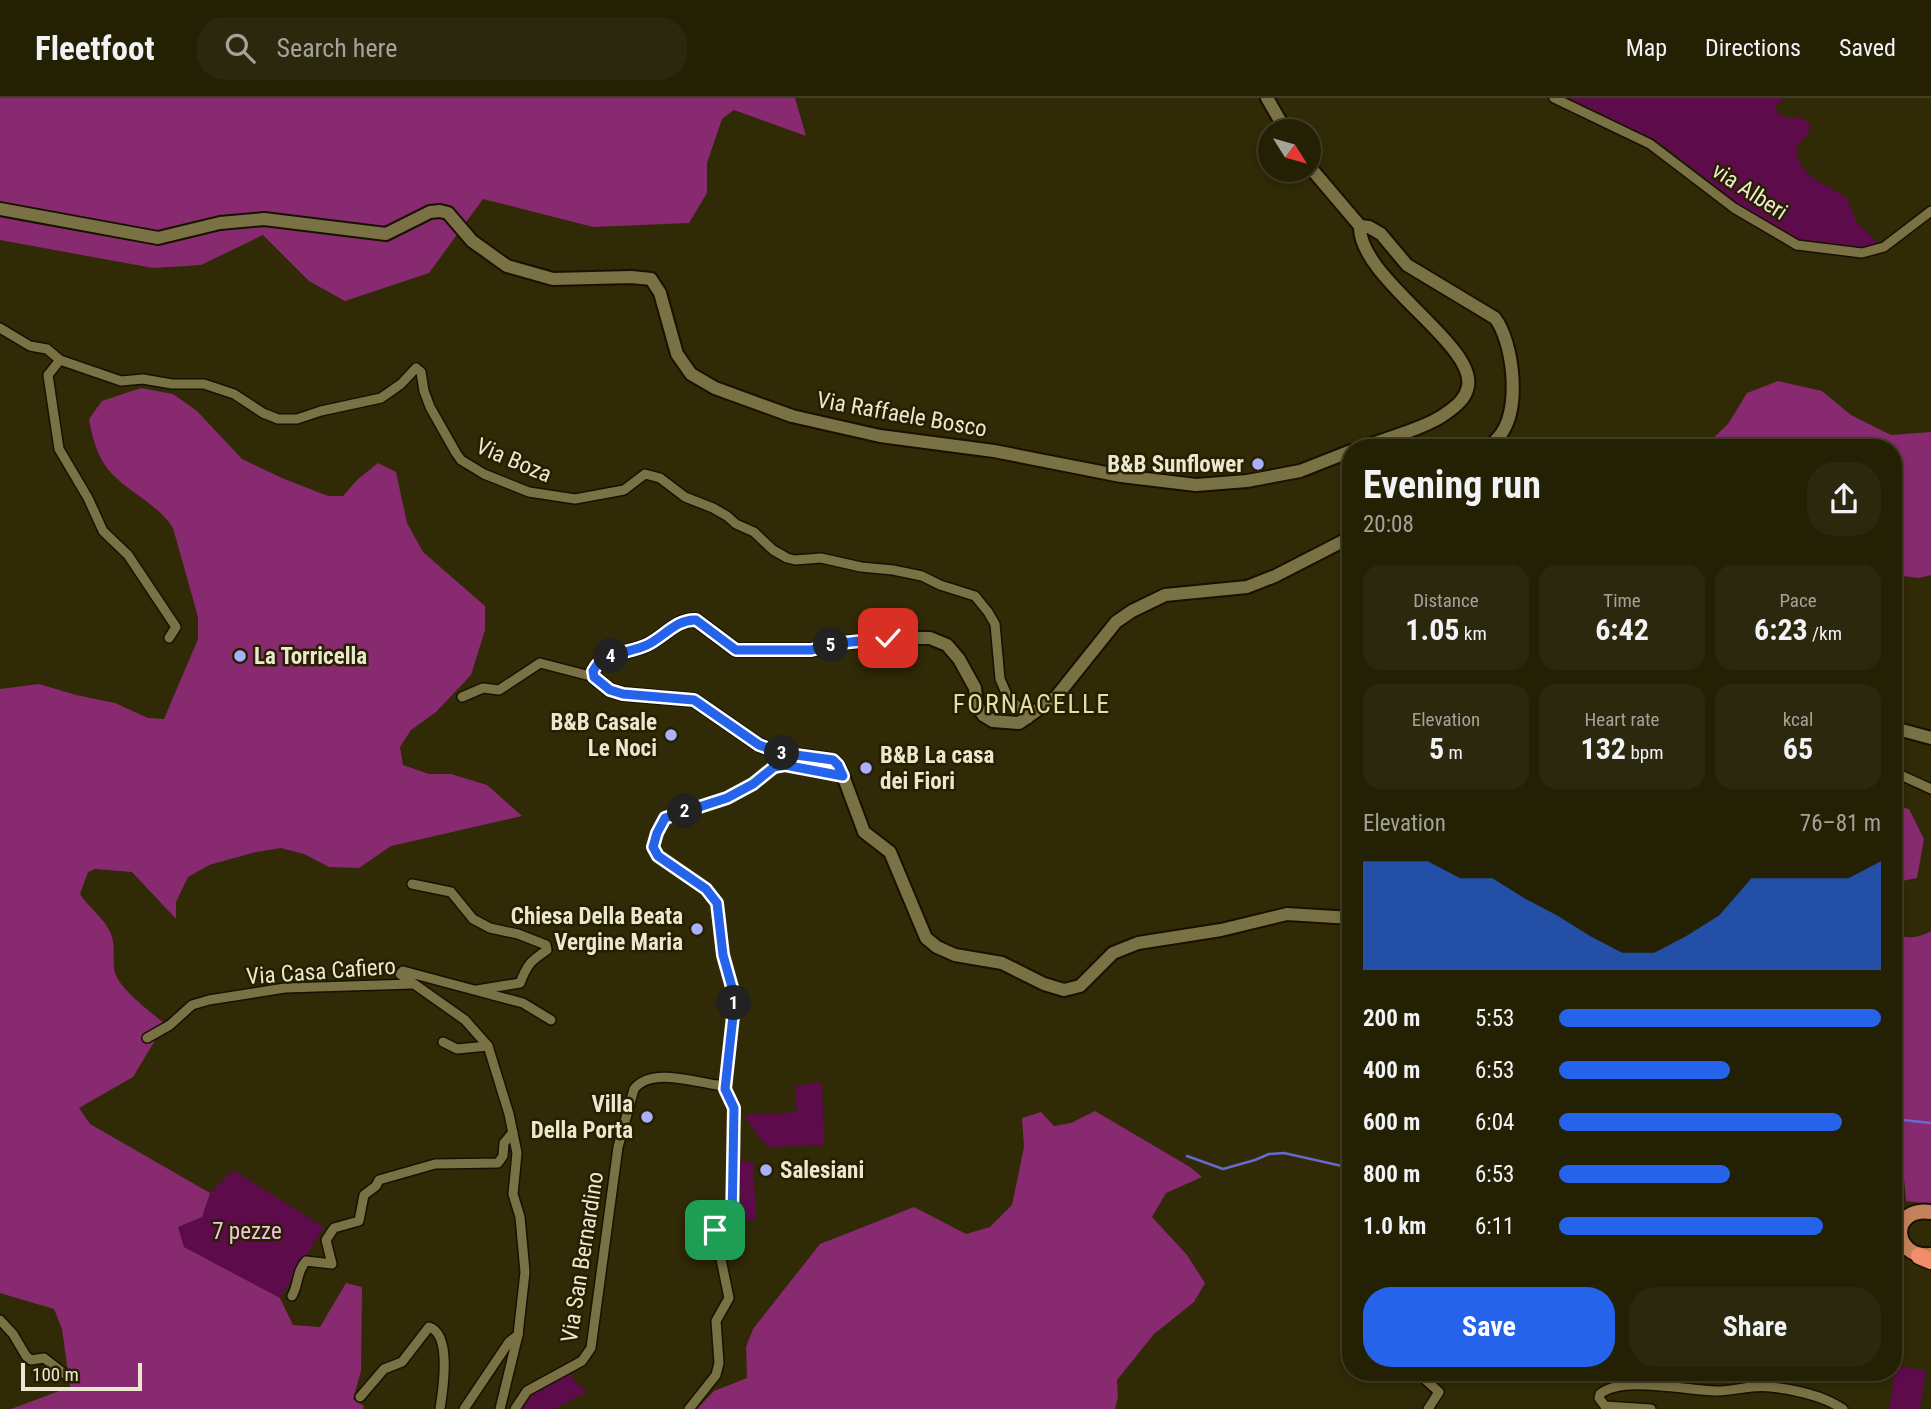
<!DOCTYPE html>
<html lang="en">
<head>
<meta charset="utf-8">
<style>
	:root { --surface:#242004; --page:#2c280e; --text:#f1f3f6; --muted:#a3a39a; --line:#413e26; --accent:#2563eb }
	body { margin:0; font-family:"Roboto Condensed",sans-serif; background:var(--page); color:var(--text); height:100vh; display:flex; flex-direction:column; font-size:26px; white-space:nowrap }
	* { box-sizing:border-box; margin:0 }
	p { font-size:23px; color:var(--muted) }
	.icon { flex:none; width:38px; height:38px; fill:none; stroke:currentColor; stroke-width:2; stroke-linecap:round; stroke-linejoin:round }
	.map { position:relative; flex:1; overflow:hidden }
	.sheet { position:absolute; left:1342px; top:341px; width:560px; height:942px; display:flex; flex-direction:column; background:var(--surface); border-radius:28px; box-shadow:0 4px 10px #0003,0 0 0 2px var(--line) }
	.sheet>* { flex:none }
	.needle { width:46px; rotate:127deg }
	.buttons { position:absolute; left:1258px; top:21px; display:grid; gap:14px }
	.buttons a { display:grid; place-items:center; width:63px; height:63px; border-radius:50%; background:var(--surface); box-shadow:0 4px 10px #0003,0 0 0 2px var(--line); font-size:35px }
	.scale { position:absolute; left:21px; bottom:18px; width:121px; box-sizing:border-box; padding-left:7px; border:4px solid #ece8d0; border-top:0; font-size:19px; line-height:24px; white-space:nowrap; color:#ece8d0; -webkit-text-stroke:5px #262000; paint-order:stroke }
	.pin { position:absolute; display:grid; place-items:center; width:60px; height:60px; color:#fff; margin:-30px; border-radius:14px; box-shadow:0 4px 10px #0006 }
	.km { position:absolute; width:35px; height:35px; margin:-18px; border-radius:50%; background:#222; color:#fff; font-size:19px; line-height:35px; text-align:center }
	.round { display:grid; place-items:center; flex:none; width:74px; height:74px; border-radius:28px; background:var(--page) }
	.summary { display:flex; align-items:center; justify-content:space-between; height:119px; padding:0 21px }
	h1 { font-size:38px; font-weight:700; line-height:52px }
	.figures { display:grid; grid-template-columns:repeat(3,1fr); gap:10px; height:119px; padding:7px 21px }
	.figures div { display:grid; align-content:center; border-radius:18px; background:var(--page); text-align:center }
	.figures b { font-size:30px; font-weight:700 }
	.figures small { font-size:19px; font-weight:400 }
	.figures p { font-size:19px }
	.chart { height:196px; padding:14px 21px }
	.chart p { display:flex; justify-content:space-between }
	.chart svg { width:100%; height:126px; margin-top:7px; fill:var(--accent); opacity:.7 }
	.action { display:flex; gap:14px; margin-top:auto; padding:14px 21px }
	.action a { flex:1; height:80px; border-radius:28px; background:var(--accent); color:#fff; font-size:28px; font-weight:700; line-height:80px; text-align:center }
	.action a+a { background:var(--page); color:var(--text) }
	ul { padding:0 21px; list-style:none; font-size:23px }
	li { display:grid; grid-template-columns:112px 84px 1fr; align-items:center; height:52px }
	li i { height:18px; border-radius:9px; background:var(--accent) }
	header { display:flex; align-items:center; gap:42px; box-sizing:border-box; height:98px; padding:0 35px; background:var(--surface); border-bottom:2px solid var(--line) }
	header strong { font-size:33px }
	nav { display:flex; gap:38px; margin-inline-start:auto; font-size:24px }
	.search { width:490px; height:63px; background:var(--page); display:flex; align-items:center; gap:18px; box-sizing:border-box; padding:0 24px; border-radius:28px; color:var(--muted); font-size:26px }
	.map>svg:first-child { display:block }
</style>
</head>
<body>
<header>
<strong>Fleetfoot</strong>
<div class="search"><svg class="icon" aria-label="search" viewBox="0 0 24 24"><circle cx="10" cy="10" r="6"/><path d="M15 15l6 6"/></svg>Search here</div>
<nav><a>Map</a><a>Directions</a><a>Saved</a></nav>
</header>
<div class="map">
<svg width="1931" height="1311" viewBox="0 0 1931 1311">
	<rect width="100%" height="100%" fill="#302a06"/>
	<g fill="#5d0b4b">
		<path d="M1569 0H1784L1775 9 1779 16 1789 20H1803L1811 28 1806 38 1799 45 1796 56 1802 68 1813 80 1847 100 1857 125 1878 145 1866 151 1802 145 1745 111 1659 44Z"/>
		<path d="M822 984 824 1047 770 1049 762 1043 744 1017 797 1014 795 988Z"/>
		<path d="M753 1063 756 1122 742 1123 739 1064Z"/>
		<path d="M233 1072 324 1129 280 1200 184 1149 178 1129 202 1119 210 1095Z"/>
		<path d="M1896 1268 1926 1272 1920 1311H1889Z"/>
		<path d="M571 1273 573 1282 587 1294 554 1311H519L529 1295Z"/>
	</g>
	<g fill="#872a6f">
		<path d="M0 0H795L806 38 734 12 722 21 707 65V95L689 125 593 129 483 101 429 175 345 203 309 183 263 137 201 167 153 170 0 142Z"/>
		<path d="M1778 283 1822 293 1851 317 1891 337 1931 334V477L1919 480 1894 477V350H1699L1707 346 1728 326 1747 295Z"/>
		<path d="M141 290 173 296 197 313 242 361 282 380 328 398H343L358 381 378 365 396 374 407 425 423 454 485 508V532L471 577 436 614 411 632 400 649 403 667 429 676H451L487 687 522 718 391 748 359 770 329 769 304 756 281 750 256 754 209 767 188 779 176 804V821L132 774 95 771 88 774 80 796C89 810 107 822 112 839 115 849 113 861 114 871 117 890 151 914 165 926L133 979 79 1010 90 1026 210 1095 202 1119 178 1129 184 1149 280 1200 293 1227 320 1229 346 1185 362 1189 361 1273 353 1301 364 1308 363 1311H11L70 1289 62 1231 54 1211 0 1195V591L39 586 76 597 115 605 148 620 164 621 198 541V519L173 430C158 406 131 396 112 376 98 362 92 339 89 321L102 303Z"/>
		<path d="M1900 709 1909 711 1924 741 1917 780 1897 784 1894 799V716Z"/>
		<path d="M1931 833V1106L1906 1103 1903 1069 1894 1068V835C1907 842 1918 840 1931 833Z"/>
		<path d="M1095 1013 1190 1069 1202 1079 1166 1095 1152 1119 1187 1157 1205 1185 1194 1204 1154 1236 1117 1282 1118 1299 1115 1311H697L714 1293 747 1280 746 1249 753 1231 820 1146 914 1109 966 1136 990 1129 1012 1107 1024 1049 1022 1020 1041 1014 1054 1028 1071 1025Z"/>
	</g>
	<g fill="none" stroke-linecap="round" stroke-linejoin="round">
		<g stroke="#676acd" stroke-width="2.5">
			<path d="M1894 1021 1931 1025"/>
			<path d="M1187 1058 1223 1071 1255 1062 1269 1056 1284 1055 1351 1070"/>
		</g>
		<defs>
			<g id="street">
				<path d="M1554 0 1650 46 1734 110 1797 147 1862 155 1884 149 1931 113"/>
				<path d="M0 230 30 248 47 251 60 262 121 283 143 281 172 286H204L234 296 263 315 278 321H297L321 313 381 300 401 286 416 270 421 274 424 293 430 309 456 355 461 362 484 376 529 394 575 401 624 392 645 376 660 380 685 399 713 410 727 418 736 426 754 434 773 452 787 460 795 462 821 460 861 469 893 472 922 478 940 487 975 498 988 514 995 526 1000 581 1007 597"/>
				<path d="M60 262 48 277 59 351 88 400 103 433 128 457 176 529 169 540"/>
				<path d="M462 599 483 590 499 592 540 565 594 579"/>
				<path d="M1010 601 1028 618V621"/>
				<path d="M1894 674 1931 691"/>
				<path d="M412 786 451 794 473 821 490 830 518 836 546 847 547 852C531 863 528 865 520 885L477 892"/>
				<path d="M147 940 170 927 192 907 209 902 285 890 412 886"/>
				<path d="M443 944 457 951 488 948"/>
				<path d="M292 1198C299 1186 296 1174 306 1163L332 1166 326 1142 334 1130 359 1123 364 1097 376 1088 379 1082 435 1066 498 1065 503 1058 504 1045 513 1034"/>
				<path d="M0 1222 13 1236 26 1258 31 1262 44 1260 66 1277"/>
				<path d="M1417 1274 1439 1294 1428 1311"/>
				<path d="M1752 1274 1764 1277 1773 1289"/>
				<path d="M360 1299 384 1271 402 1264 429 1229C452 1236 443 1292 440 1311"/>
				<path d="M464 1311 509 1244 518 1237"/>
				<path d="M500 1311 518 1237 525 1174 520 1119 513 1096 517 1055 509 1016 488 948 465 922 400 876 403 873 523 905 551 922"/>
				<path d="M515 1311 527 1293 582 1263 591 1250 618 1049 634 991C651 969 694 984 718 987L725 991"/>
				<path d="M689 1311 716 1277 719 1265 716 1223 729 1200 715 1132 721 1125 732 1123 735 1010 725 991 735 900 723 857 717 805 706 791 658 758 653 749 657 735 665 720 727 700 753 686 773 669 785 667 823 676 843 678"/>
				<path d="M1651 1311 1605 1308 1599 1300 1600 1296C1622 1277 1688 1293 1717 1293 1736 1293 1752 1286 1771 1289 1796 1292 1822 1297 1843 1311"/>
			</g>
			<g id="secondary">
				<path d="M1267 0 1286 33"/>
				<path d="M1309 68 1360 128"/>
				<path d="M0 111 158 140 220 125 264 121 386 136 430 114 440 113 448 115 472 143 507 168 553 181 631 179 651 181 660 195 677 256 691 276 715 290 792 318 880 338 994 353 1121 378 1196 387 1247 383 1300 373 1351 353"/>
				<path d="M1360 350C1382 342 1428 329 1445 316 1455 309 1466 301 1468 288 1476 246 1358 180 1360 128L1369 129 1381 136 1407 167 1495 220C1513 244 1520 306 1503 333 1500 339 1493 345 1488 350"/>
				<path d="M1351 439 1275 478 1247 489 1165 497 1132 513 1116 524 1056 599 1019 625 993 623 983 617 977 607 975 590 959 561 947 547 930 540H888L842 545 811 552H736L696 522C676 521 664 539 647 547 634 553 618 554 604 561 599 563 596 567 593 573L594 579 610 592 623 596 694 602 759 647 781 655 833 662 838 667 845 683 864 734 890 754 926 840 937 849 955 857 1002 865 1044 886 1064 892 1080 888 1113 855 1138 845 1221 832 1287 816 1351 820"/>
				<path d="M1894 630 1931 640"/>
			</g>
			<path id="primary" d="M1930 1157C1891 1160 1889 1108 1931 1114"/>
			<path id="highway" d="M1919 1158 1931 1163"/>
		</defs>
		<use href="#street" stroke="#171200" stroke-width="12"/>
		<use href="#secondary" stroke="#171200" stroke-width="16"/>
		<use href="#primary" stroke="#171200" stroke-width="18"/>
		<use href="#highway" stroke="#171200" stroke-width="19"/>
		<use href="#street" stroke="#7a7244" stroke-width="9"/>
		<use href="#secondary" stroke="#7a7244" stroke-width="12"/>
		<use href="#primary" stroke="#c3825b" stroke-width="14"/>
		<use href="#highway" stroke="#f38d6a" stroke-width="16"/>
	</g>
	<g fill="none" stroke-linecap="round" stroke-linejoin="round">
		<defs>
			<path id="route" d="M715 1132 721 1125 732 1123 734 1010 725 991 735 900 723 857 717 805 706 791 658 758 653 749 657 735 665 720 727 700 753 686 774 669 785 667 843 678 838 667 833 662 781 655 759 647 694 602 623 596 610 592 594 579 593 573C596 568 599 563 604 561 618 554 634 553 647 547 664 539 676 521 696 522L736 552H811L842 545 888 540"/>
		</defs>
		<use href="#route" stroke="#fff" stroke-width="14"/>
		<use href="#route" stroke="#2563eb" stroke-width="9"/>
	</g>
	<g fill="#a9b0fc" stroke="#262000" stroke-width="2.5">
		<circle cx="1258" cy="366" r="7"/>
		<circle cx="240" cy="558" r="7"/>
		<circle cx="671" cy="637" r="7"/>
		<circle cx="866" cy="670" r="7"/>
		<circle cx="697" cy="831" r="7"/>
		<circle cx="647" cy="1019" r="7"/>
		<circle cx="766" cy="1072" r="7"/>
	</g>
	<g text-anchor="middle" stroke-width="5" stroke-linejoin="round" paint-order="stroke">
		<g font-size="23" fill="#ece8d0" stroke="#262000">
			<text transform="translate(1750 93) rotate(33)" y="8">via Alberi</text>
			<text transform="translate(902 316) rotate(10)" y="8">Via Raffaele Bosco</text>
			<text transform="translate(514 362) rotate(23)" y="8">Via Boza</text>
			<text transform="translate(321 873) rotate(-4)" y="8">Via Casa Cafiero</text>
			<text transform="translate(582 1159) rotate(-81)" y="8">Via San Bernardino</text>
		</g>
		<g font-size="23" font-weight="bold" fill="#ece8d0" stroke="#262000" text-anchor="end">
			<text x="1244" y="374">B&amp;B Sunflower</text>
			<text x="254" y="566" text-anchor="start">La Torricella</text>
			<text x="657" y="632">B&amp;B Casale<tspan x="657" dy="26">Le Noci</tspan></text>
			<text x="880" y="665" text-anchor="start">B&amp;B La casa<tspan x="880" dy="26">dei Fiori</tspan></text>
			<text x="683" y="826">Chiesa Della Beata<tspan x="683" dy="26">Vergine Maria</tspan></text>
			<text x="633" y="1014">Villa<tspan x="633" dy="26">Della Porta</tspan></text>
			<text x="780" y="1080" text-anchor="start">Salesiani</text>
		</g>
		<g font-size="23" fill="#f2c0e1" stroke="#262000">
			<text x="247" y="1141">7 pezze</text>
		</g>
		<g font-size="26" letter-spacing="2" fill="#e5dcab" stroke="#262000">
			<text x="1032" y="615">FORNACELLE</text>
		</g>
	</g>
</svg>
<div class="buttons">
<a><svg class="needle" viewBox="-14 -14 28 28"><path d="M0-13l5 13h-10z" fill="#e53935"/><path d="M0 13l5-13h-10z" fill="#a3a39a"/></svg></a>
</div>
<div class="scale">100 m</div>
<div class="pin" style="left:715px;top:1132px;background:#1e9e55"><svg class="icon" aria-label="arrive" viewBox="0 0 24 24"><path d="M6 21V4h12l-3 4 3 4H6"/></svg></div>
<div class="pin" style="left:888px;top:540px;background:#d93025"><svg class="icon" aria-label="check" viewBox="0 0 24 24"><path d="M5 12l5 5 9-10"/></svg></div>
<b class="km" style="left:734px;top:905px">1</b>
<b class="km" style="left:685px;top:713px">2</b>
<b class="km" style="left:782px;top:655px">3</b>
<b class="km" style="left:611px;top:558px">4</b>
<b class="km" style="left:831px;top:547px">5</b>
<section class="sheet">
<div class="summary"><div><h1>Evening run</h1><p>20:08</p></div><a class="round"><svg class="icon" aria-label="share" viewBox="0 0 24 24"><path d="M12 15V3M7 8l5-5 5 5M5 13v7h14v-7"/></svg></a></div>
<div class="figures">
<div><p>Distance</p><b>1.05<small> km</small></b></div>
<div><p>Time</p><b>6:42</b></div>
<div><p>Pace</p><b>6:23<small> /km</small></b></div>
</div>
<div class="figures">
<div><p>Elevation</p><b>5<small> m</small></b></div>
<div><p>Heart rate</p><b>132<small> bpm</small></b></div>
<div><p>kcal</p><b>65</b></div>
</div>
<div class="chart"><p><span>Elevation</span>76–81 m</p>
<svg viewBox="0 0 160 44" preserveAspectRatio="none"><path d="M0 44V6L10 6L20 6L30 12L40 12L50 19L60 25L70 32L80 38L90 38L100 32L110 25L120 12L130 12L140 12L150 12L160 6V44z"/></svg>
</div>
<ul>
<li><b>200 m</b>5:53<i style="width:100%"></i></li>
<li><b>400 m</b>6:53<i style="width:53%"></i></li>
<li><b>600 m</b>6:04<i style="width:88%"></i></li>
<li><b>800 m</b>6:53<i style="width:53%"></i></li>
<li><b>1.0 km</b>6:11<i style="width:82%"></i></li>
</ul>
<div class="action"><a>Save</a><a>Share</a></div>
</section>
</div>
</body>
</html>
